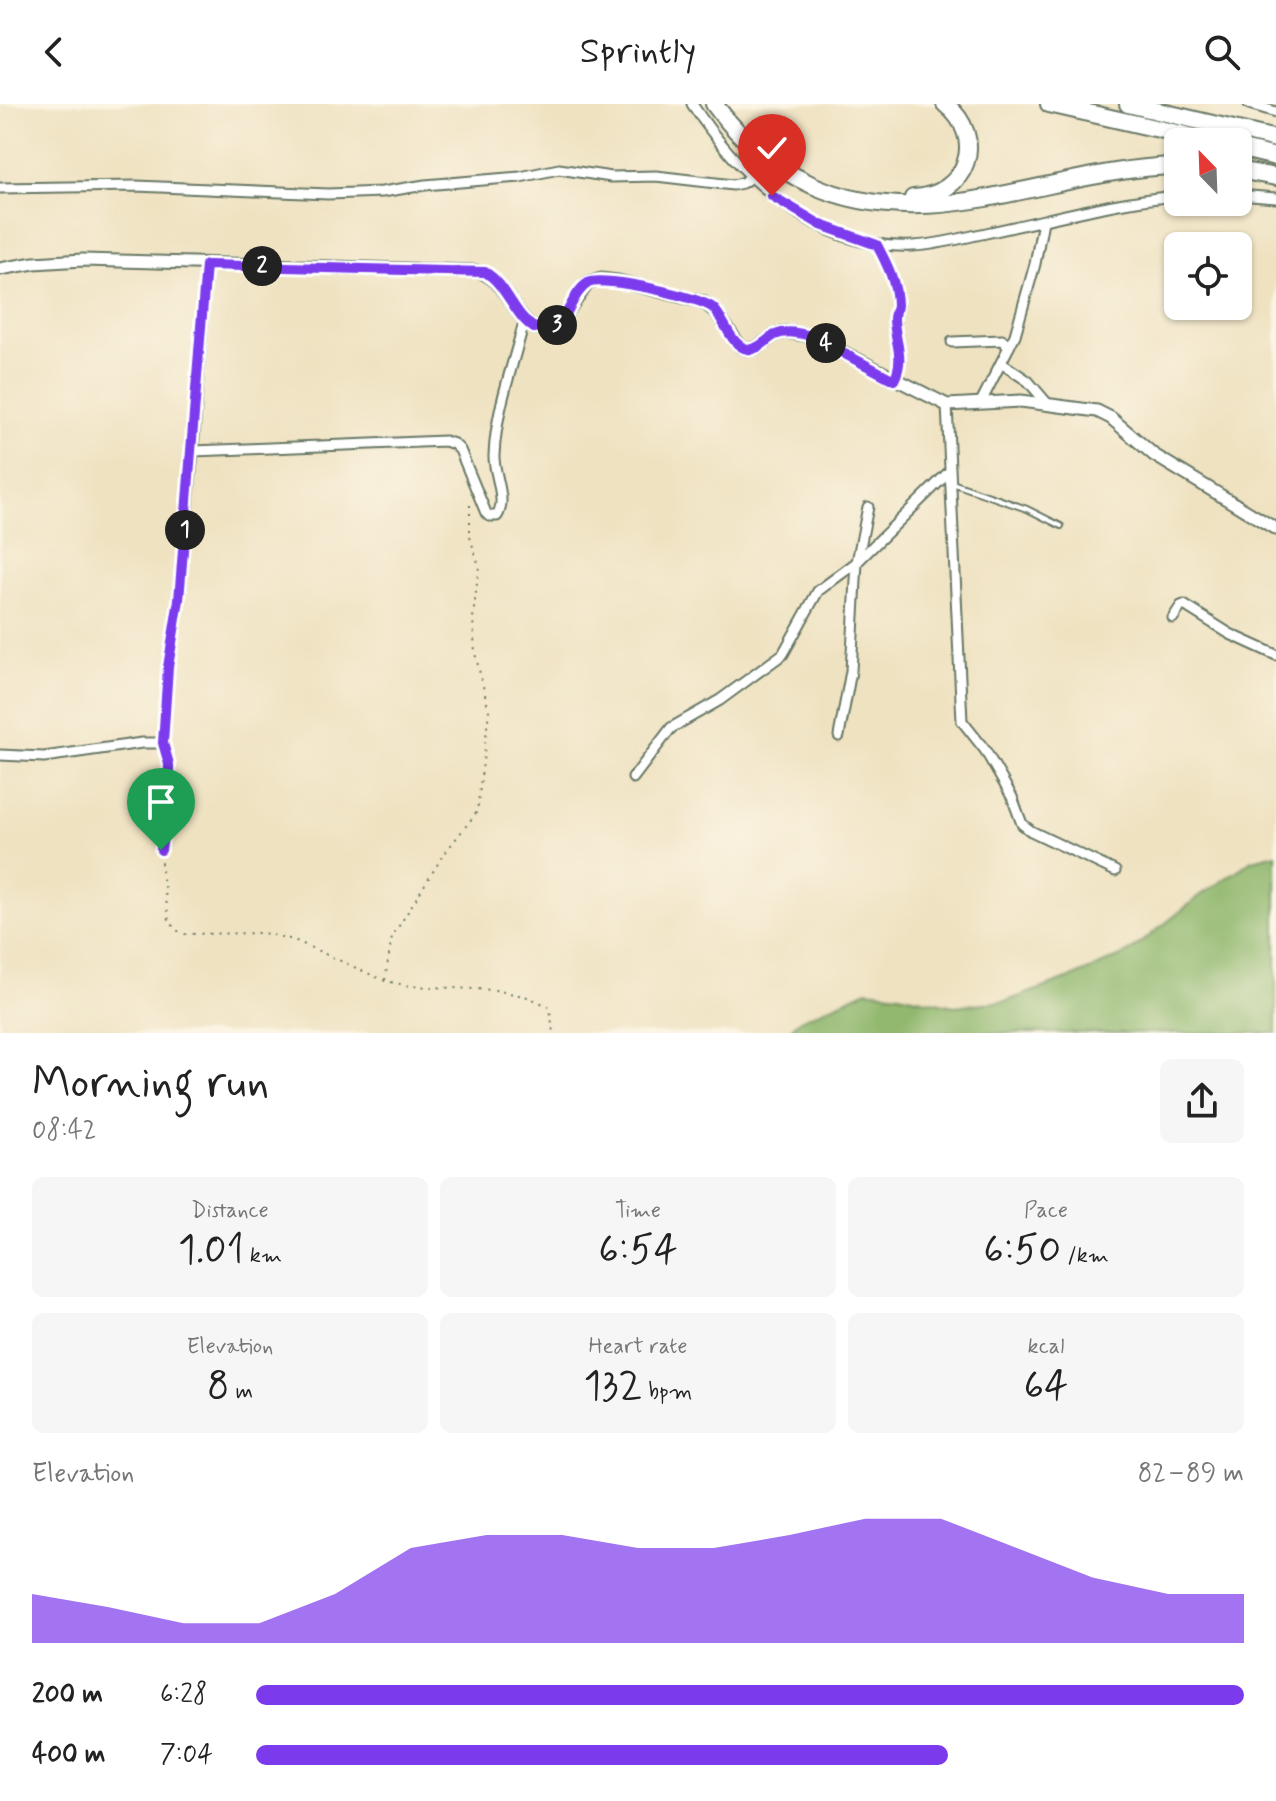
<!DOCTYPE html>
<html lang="en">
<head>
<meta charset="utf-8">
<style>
	:root { --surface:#fff; --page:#f6f6f6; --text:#222; --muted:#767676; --accent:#7c3aed }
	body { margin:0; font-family:Mynerve,sans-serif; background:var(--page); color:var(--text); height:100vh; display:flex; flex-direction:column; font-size:30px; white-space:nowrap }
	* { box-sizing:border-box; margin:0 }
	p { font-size:26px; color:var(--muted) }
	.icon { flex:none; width:44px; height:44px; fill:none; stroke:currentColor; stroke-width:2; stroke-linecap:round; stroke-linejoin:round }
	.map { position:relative; height:929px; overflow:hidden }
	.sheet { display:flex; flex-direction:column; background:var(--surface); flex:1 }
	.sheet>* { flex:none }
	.needle { width:52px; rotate:337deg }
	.fabs { position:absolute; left:1164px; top:24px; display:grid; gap:16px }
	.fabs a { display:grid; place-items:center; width:88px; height:88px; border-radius:12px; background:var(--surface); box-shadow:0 2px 6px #0004; font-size:40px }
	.pin { position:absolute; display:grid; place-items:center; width:68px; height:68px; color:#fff; margin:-82px -34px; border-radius:50% 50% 50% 0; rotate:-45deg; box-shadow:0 0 8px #0007 }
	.pin .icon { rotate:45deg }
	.km { position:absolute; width:40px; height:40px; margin:-20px; border-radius:50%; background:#222; color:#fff; font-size:22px; line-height:40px; text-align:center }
	.round { display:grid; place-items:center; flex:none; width:84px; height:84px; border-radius:12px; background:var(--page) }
	.head { display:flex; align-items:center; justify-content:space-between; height:136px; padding:0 32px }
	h1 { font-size:44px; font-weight:600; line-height:60px }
	.metrics { display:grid; grid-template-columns:repeat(3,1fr); gap:12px; height:136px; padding:8px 32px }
	.metrics div { display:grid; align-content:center; border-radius:12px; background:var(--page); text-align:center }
	.metrics b { font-size:40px; font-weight:600 }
	.metrics small { font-size:22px; font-weight:400 }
	.metrics p { font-size:22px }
	.chart { height:224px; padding:16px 32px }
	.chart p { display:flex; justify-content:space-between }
	.chart svg { width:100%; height:144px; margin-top:8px; fill:var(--accent); opacity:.7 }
	ul { padding:0 32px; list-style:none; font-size:26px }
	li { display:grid; grid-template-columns:128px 96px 1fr; align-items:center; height:60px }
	li i { height:20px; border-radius:10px; background:var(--accent) }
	header { display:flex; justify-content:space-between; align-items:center; height:104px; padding:0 32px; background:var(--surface); font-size:36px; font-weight:600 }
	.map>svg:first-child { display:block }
</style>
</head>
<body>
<header><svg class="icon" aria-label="back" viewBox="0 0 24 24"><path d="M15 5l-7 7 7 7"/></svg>Sprintly<svg class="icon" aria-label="search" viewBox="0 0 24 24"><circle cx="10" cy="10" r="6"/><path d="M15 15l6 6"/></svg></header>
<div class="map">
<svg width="1276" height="929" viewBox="0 0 1276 929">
	<rect width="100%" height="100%" fill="#fcf5e5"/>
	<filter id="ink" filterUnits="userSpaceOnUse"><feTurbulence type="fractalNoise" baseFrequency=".0125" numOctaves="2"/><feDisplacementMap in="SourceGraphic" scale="16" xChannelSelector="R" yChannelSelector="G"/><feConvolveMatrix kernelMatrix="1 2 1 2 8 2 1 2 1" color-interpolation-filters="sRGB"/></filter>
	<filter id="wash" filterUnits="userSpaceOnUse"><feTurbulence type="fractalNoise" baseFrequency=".006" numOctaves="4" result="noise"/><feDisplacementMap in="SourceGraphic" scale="32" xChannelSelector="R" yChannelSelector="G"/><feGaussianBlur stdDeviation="1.8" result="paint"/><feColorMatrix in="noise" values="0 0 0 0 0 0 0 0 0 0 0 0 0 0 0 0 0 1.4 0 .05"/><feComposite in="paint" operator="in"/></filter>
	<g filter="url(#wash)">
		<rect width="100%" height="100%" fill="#efe2c1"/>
		<path fill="#91b86e" stroke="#587a51" stroke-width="2" d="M1276 750V929H787L800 916 867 886 899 890 954 902 1007 897 1076 872 1128 849 1201 791 1253 756Z"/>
	</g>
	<g filter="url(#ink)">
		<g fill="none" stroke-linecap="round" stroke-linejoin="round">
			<defs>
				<path id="service" d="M952 379 1027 405 1061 422"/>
				<g id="minor">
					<path d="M692 0C741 74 818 147 913 142 937 141 962 134 986 129 1049 116 1113 97 1178 92"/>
					<path d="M1249 0 1276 8"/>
					<path d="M0 84 136 82 328 90 382 88 425 81 520 73 559 65 611 73 656 72 733 81 742 79 751 73"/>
					<path d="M1238 91 1276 94"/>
					<path d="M877 141C887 160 897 180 897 201 897 206 895 210 894 214 894 237 906 253 894 276"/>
					<path d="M952 238 1002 236 1009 243"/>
					<path d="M1001 259 1028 277 1046 298"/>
					<path d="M981 298 1015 231 1035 160 1043 117"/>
					<path d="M947 301 962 617 985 646 1012 693 1022 720 1031 727 1115 767"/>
					<path d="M193 347 445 337 454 340 460 346 486 409 489 412H497C508 396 493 369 494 351 496 306 513 261 524 218"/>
					<path d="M1173 514 1181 502 1184 501 1230 530 1276 551"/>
					<path d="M839 632 851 567 857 458 868 403"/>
					<path d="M0 651 44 653 142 639H163L168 563 179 496 193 347 206 161"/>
					<path d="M633 674 671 624 720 596 783 550 818 487 857 458 949 368"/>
				</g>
				<path id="tertiary" d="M0 165 34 159 83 156 475 167C504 171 511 209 534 224L559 219 588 179 601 175 618 177 703 198 716 208 740 242 747 245 756 244 775 231 786 228 811 232 947 301 1021 297 1097 307 1111 314 1154 351 1276 425"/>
				<g id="motorway">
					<path d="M714 0C740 35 772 63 812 81 934 135 1053 64 1178 62"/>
					<path d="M1049 0 1216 38"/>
					<path d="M1128 0 1276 35"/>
					<path d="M1238 44 1276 53"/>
					<path d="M1238 66 1276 73"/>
					<path d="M913 94C967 92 988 34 945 0"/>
				</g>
			</defs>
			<use href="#service" stroke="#687765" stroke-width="8"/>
			<use href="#minor" stroke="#687765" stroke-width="13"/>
			<use href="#tertiary" stroke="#687765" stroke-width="15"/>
			<use href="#motorway" stroke="#687765" stroke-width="20"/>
			<g stroke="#687765" stroke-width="2" stroke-dasharray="2 6" stroke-linecap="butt">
				<path d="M166 647 169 685 161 734V761L169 816 176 826 185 830 263 829 294 836 385 877 410 882 495 886 528 893 550 903 553 929"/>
				<path d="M385 876 392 833 444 750 477 708 489 607 475 549 473 514 479 462 470 433V398"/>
			</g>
			<use href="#service" stroke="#fff" stroke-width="4"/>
			<use href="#minor" stroke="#fff" stroke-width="9"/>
			<use href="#tertiary" stroke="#fff" stroke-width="11"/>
			<use href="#motorway" stroke="#fff" stroke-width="16"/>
		</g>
	</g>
	<g fill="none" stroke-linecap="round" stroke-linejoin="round" filter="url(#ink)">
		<defs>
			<path id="route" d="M161 746 169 685V660L163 639 168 563 179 496 206 161 485 168C507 181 513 210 534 224L559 219C570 208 574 188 588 179 603 171 700 193 713 204 724 214 731 243 748 245 758 247 767 235 775 231 787 226 799 229 811 232L894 276C906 253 894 237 894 214 894 210 897 206 897 201 897 180 887 160 877 141L821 121 772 92"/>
		</defs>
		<use href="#route" stroke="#fff" stroke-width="16"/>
		<use href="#route" stroke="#7c3aed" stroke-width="10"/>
	</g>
</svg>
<div class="fabs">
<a><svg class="needle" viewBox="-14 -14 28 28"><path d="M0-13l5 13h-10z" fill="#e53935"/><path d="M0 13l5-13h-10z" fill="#767676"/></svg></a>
<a><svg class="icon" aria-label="locate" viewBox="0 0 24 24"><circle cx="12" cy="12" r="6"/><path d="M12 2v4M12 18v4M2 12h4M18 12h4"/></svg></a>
</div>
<div class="pin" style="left:161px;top:746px;background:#1e9e55"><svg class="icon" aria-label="arrive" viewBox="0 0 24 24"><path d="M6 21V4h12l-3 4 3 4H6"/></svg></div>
<div class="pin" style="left:772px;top:92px;background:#d93025"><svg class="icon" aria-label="check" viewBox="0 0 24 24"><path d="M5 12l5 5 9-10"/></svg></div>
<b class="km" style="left:185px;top:426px">1</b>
<b class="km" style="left:262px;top:162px">2</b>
<b class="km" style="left:557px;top:221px">3</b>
<b class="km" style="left:826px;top:239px">4</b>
</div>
<section class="sheet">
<div class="head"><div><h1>Morning run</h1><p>08:42</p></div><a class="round"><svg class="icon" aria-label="share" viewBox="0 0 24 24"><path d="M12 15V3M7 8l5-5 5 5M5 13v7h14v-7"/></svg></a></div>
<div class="metrics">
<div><p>Distance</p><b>1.01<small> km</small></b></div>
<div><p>Time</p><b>6:54</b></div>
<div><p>Pace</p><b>6:50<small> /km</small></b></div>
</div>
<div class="metrics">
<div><p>Elevation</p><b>8<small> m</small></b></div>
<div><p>Heart rate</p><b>132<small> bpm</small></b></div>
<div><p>kcal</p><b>64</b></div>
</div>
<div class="chart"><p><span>Elevation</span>82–89 m</p>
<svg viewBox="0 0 160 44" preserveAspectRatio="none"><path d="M0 44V29L10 33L20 38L30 38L40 29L50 15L60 11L70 11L80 15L90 15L100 11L110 6L120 6L130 15L140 24L150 29L160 29V44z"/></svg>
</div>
<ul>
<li><b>200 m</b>6:28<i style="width:100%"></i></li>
<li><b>400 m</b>7:04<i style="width:70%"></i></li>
</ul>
</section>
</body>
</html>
